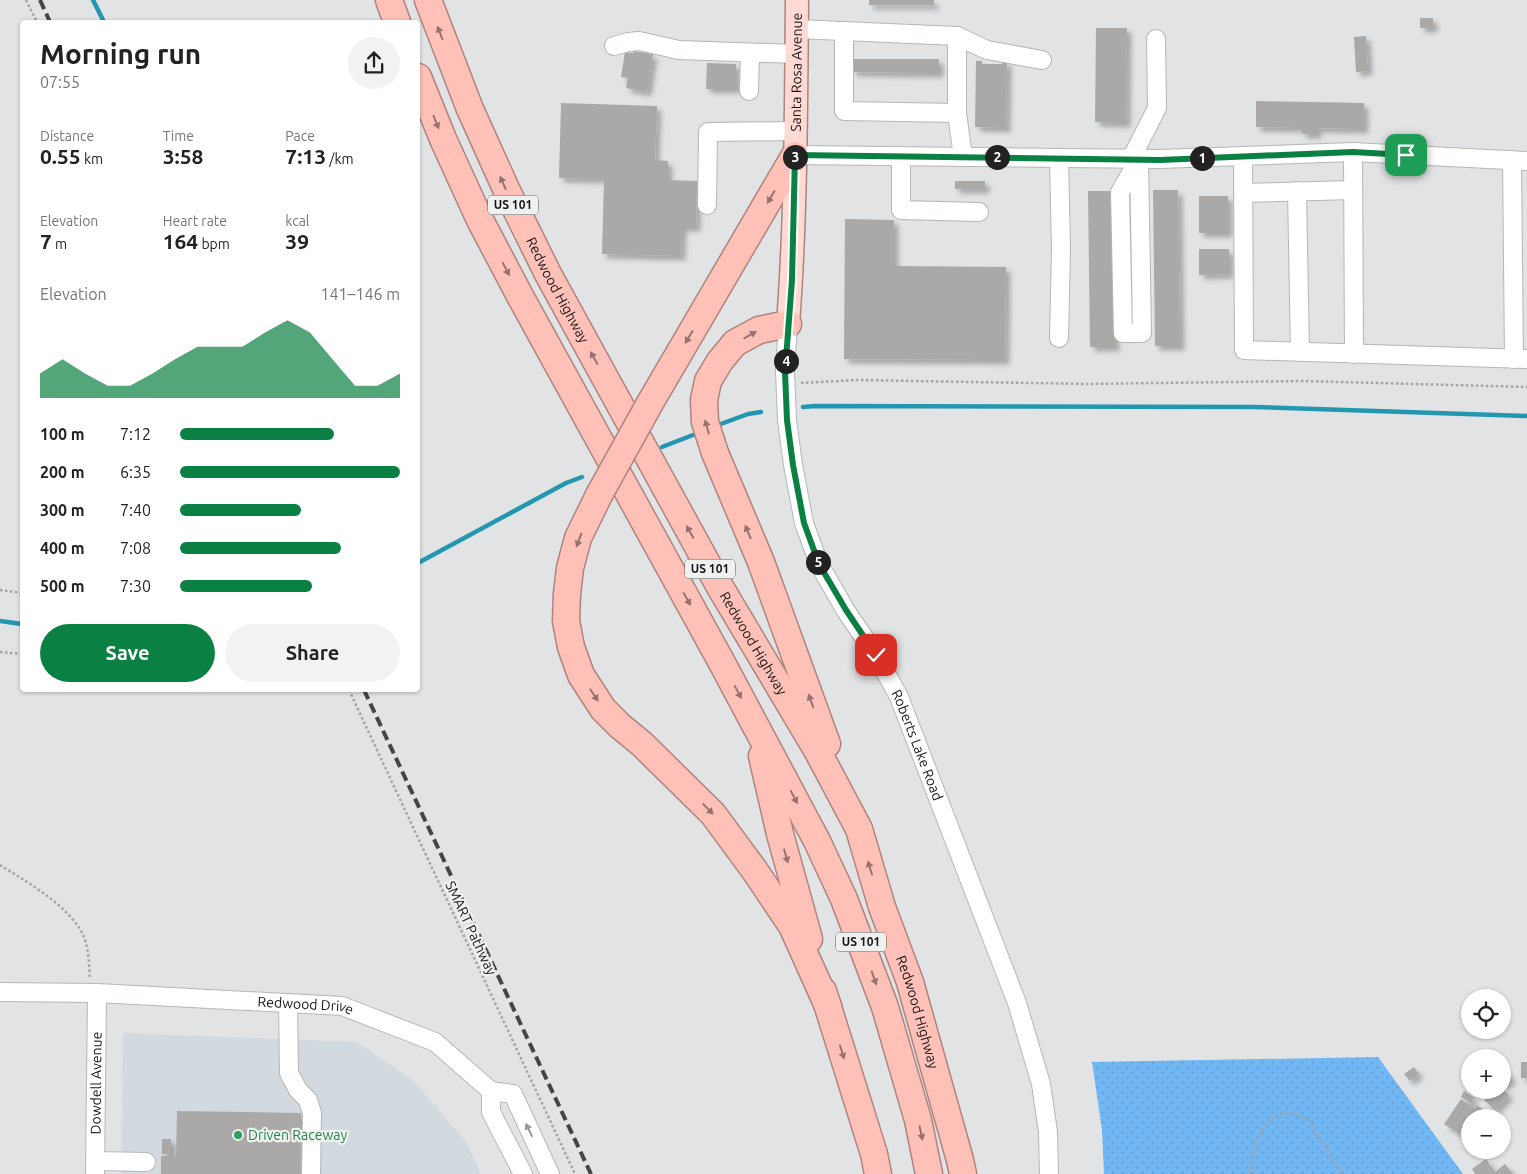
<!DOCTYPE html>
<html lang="en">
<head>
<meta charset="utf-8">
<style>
	:root { --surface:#fff; --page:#f2f2f2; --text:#222; --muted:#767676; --accent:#0b8043 }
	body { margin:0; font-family:Ubuntu,sans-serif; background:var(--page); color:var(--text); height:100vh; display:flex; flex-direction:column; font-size:19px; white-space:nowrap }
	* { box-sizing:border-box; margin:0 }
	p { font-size:16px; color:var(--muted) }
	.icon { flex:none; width:28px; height:28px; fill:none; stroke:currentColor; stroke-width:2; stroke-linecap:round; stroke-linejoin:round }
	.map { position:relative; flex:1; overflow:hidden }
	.side { position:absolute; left:20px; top:20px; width:400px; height:672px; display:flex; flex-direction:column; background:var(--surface); border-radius:5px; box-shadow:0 1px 4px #0004 }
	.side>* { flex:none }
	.controls { position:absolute; left:1461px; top:989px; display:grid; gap:10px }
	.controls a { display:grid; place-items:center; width:50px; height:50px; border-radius:50%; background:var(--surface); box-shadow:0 1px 4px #0004; font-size:25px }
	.pin { position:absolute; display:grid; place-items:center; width:42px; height:42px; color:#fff; margin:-21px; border-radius:10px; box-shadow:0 2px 8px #0006 }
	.km { position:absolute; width:25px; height:25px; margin:-12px; border-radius:50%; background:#222; color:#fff; font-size:14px; line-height:25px; text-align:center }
	.round { display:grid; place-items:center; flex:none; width:52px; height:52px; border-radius:26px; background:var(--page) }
	.summary { display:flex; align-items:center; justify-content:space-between; height:85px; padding:0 20px }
	h1 { font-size:28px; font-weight:700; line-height:38px }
	.stats { display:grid; grid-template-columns:repeat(3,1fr); gap:8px; height:85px; padding:5px 20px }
	.stats div { display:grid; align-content:center }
	.stats b { font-size:21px; font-weight:700 }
	.stats small { font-size:14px; font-weight:400 }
	.stats p { font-size:14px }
	.chart { height:140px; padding:10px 20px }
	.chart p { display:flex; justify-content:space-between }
	.chart svg { width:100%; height:90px; margin-top:5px; fill:var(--accent); opacity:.7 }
	.cta { display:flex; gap:10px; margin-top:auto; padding:10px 20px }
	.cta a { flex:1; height:58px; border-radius:30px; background:var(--accent); color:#fff; font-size:20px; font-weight:700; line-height:58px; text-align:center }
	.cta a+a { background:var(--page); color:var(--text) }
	ul { padding:0 20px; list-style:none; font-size:16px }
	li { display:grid; grid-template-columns:80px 60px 1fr; align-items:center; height:38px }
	li i { height:12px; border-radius:6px; background:var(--accent) }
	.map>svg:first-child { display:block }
</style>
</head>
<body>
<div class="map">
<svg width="1527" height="1174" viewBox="0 0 1527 1174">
	<defs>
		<pattern id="grass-dots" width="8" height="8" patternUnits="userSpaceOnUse" patternTransform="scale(1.25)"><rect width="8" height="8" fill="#71b7f3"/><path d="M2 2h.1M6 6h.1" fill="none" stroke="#619ccf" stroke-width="1.8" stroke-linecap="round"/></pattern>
		<filter id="shadow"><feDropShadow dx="4.5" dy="4.5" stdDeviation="2.5" flood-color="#0004"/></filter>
	</defs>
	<rect width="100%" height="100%" fill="#e2e3e4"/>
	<path fill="#d2d9df" d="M123 1033 356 1042 414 1081 466 1142 481 1174H121Z"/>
	<path fill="url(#grass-dots)" d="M1378 1057 1463 1174H1104L1102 1130 1092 1062Z"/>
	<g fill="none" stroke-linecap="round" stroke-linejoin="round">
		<g stroke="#2497b0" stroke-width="4.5">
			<path d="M93 0 104 22"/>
			<path d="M803 407 815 406 1254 407 1527 416"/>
			<path d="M718 425 748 414 761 412"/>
			<path d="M662 447 693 435"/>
			<path d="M418 563 566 483 582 477"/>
			<path d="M0 621 22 624"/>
		</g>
	</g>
	<g fill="#aaa9a8" filter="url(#shadow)">
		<rect x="869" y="0" width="65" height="5"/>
		<rect x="1420" y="18" width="13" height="10"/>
		<path d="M1096 28H1127L1126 123 1095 122Z"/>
		<path d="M1366 36 1368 71 1356 72 1354 37Z"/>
		<path d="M633 51 653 54 647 92 626 88 628 78 621 77 625 52 633 53Z"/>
		<path d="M852 59H939V73L852 72Z"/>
		<path d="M976 61H982V64H1002V61H1007L1006 128 975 127Z"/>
		<path d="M707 63 736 64V89H706Z"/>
		<path d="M1256 101 1364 103V129L1317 128V134H1302V128L1256 127Z"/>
		<path d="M561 103 657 106 655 160 668 161V180L697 181 696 227H682L681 256 602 254 604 179 559 178Z"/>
		<rect x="955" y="181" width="30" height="8"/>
		<path d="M1153 190H1178L1180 346H1155Z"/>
		<path d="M1088 191H1112L1115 347H1090Z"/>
		<rect x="1199" y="196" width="29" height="37"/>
		<path d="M845 219 894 220V266L1006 267 1005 360 844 359Z"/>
		<path d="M1199 249H1229V274L1199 275Z"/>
		<rect x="1521" y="1062" width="6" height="16"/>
		<path d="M1414 1067 1419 1074 1410 1081 1404 1074Z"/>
		<path d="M1502 1068 1512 1078 1502 1088Z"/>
		<path d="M1489 1090H1504L1509 1095 1495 1110 1484 1100 1491 1092Z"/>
		<path d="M1464 1091 1474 1098 1471 1104 1461 1097Z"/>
		<path d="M1461 1099 1475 1108 1477 1105 1484 1110 1479 1118H1470L1469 1132 1463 1128 1459 1134 1444 1124Z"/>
		<path d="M177 1111 301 1113 300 1174H161V1156H176Z"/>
		<rect x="162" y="1139" width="9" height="15"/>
		<path d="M1486 1159 1495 1172 1505 1164 1513 1174H1475L1472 1169Z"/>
	</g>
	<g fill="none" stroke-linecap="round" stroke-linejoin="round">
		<defs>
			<g id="minor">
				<path d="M797 29 957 36V113L963 157"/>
				<path d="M844 31V111L957 113"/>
				<path d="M957 36 987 50 1042 60"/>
				<path d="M614 46 628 42 639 41 679 50 797 54"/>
				<path d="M749 91 750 53"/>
				<path d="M1353 152 1354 354"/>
				<path d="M795 155 1160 159 1353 152 1527 161"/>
				<path d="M901 156V210L979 212"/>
				<path d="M1243 156 1244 350 1527 359"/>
				<path d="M1131 159 1157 108 1156 39"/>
				<path d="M1139 159 1142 333H1123L1120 192Z"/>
				<path d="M1512 160 1514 359"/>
				<path d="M1297 191 1300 352"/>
				<path d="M1243 193 1353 190"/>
				<path d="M707 205 708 132 796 131"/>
				<path id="s1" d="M788 324 785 371 787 420 793 465 804 523 819 564 846 611 876 655 899 697 1017 1003 1041 1084 1048 1132 1049 1174"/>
				<path d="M1059 338 1061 250 1059 158"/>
				<path id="s2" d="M0 992 97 993 342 1006 435 1042 491 1091 513 1094 550 1174"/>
				<path d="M288 1003 289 1073 298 1090 308 1100 312 1113 311 1174"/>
				<path d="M491 1091V1112L523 1174"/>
				<path d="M96 1161 146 1162"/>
				<path id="s3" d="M95 1174 97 993"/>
			</g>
			<g id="major">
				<path id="s4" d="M788 324C796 216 796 108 797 0"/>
			</g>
			<g id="highway">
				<path d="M389 0 397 22"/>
				<path id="s5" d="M428 0 470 109 507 191 548 274 720 587 817 750 859 829 882 907 910 982 960 1160 963 1174"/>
				<path d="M418 77 443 139 480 220 520 296 721 661 817 841 844 899 885 1007 918 1120 929 1174"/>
				<path d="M788 324 759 330 735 343 720 361 708 381 704 400 705 422 715 453 761 562 827 744"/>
				<path d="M650 403 795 155"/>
				<path d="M599 495 578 538 570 568 567 594 566 621 571 647 581 675 603 709 620 726 642 744 713 814 755 871 792 926 828 1006"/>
				<path d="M762 756 780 834 809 939"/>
				<path d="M823 991 874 1154 878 1174"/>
			</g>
		</defs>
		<use href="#minor" stroke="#b5b6b7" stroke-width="20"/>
		<use href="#major" stroke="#ad847e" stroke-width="25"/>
		<use href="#highway" stroke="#ad847e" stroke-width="29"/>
		<g stroke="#a2a3a4" stroke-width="2.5" stroke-dasharray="2.5 2.5" stroke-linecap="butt">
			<path d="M26 0 37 22"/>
			<path d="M801 383 857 380 1088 384 1303 381 1527 387"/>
			<path d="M0 590 22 593"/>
			<path d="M0 652 22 654"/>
			<path d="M349 690 575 1174"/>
			<path d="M0 865C27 882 75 909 85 940 89 952 89 966 90 979"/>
			<path d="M1251 1174C1252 1141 1271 1093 1310 1122L1342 1174"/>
		</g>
		<use href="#minor" stroke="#fff" stroke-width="18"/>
		<use href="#major" stroke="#ffd9d4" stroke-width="22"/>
		<use href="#highway" stroke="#ffc0b7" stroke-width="26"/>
		<g stroke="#454545" stroke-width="4" stroke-dasharray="10 5" stroke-linecap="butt">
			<path d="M40 0 50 22"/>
			<path d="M364 690 591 1174"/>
		</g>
		<defs>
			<path id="highway-bridge" d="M599 495 650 403"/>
		</defs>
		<use href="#highway-bridge" stroke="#ad847e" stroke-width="29" stroke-linecap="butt"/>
		<use href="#highway-bridge" stroke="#ffc0b7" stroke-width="26"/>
	</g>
	<defs><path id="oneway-solid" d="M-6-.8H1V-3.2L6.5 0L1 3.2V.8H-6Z" transform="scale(1.25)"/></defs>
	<g fill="#96736e">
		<use href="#oneway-solid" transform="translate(440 33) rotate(-111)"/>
		<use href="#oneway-solid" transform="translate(436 122) rotate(68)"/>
		<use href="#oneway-solid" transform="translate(503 183) rotate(-114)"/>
		<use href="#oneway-solid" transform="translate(771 197) rotate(120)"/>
		<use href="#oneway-solid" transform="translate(506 269) rotate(62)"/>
		<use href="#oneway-solid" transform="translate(750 335) rotate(-30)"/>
		<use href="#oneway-solid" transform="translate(689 337) rotate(121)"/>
		<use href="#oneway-solid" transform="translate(594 358) rotate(-119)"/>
		<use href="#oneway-solid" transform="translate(707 427) rotate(-105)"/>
		<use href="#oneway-solid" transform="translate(690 532) rotate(-119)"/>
		<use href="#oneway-solid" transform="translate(748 532) rotate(-113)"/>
		<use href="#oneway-solid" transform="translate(579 540) rotate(110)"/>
		<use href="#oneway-solid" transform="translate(687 599) rotate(61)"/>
		<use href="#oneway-solid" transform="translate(738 692) rotate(62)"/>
		<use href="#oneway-solid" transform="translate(594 695) rotate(56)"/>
		<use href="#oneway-solid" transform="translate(811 701) rotate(-110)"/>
		<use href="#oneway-solid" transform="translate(794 797) rotate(62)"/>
		<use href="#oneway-solid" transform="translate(708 809) rotate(46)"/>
		<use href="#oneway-solid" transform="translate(786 856) rotate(74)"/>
		<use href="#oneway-solid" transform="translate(870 868) rotate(-107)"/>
		<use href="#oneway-solid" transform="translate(874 978) rotate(70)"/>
		<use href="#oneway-solid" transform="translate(842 1052) rotate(73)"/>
		<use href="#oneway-solid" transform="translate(921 1133) rotate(78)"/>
	</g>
	<use fill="#969696" href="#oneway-solid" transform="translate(529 1130) rotate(-115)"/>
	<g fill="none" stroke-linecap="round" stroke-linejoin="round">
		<defs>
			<path id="route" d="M876 655 846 610 819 564 804 523 793 465 787 420 785 372 792 280 795 155 1160 160 1353 152 1406 155"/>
		</defs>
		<use href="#route" stroke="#fff" stroke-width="10"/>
		<use href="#route" stroke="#0b8043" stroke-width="6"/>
	</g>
	<circle fill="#2e9e5b" stroke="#eff1f1" stroke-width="2" cx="238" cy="1135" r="5"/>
	<g text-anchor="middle" stroke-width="4.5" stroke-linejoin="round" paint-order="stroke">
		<g fill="#eff1f1" stroke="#565757" stroke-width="1">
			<rect x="488" y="195.5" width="50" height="19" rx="4"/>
			<rect x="685" y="559.5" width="50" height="19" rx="4"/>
			<rect x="836" y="932.5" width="50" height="19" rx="4"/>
		</g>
		<g font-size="12" font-weight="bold" fill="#151515">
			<text x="513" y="209">US 101</text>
			<text x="710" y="573">US 101</text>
			<text x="861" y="946">US 101</text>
		</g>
		<g font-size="14" fill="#151515" stroke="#eff1f1">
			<text dy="5" stroke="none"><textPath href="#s4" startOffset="252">Santa Rosa Avenue</textPath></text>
			<text dy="5" stroke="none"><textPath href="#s5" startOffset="318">Redwood Highway</textPath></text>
			<text dy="5" stroke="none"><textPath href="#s5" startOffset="722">Redwood Highway</textPath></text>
			<text dy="5" stroke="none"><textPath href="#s1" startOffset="451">Roberts Lake Road</textPath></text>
			<text transform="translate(471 928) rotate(65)" y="5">SMART Pathway</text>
			<text dy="5" stroke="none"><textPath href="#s2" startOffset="306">Redwood Drive</textPath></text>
			<text dy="5" stroke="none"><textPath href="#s5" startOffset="1128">Redwood Highway</textPath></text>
			<text dy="5" stroke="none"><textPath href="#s3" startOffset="91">Dowdell Avenue</textPath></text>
		</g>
		<g font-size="14" fill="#27864d" stroke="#eff1f1" text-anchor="start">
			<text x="248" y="1140">Driven Raceway</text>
		</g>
	</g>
</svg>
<div class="controls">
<a><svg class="icon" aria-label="locate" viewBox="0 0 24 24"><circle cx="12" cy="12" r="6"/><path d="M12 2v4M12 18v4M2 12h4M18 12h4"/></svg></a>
<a>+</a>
<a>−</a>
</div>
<div class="pin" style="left:1406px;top:155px;background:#1e9e55"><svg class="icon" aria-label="arrive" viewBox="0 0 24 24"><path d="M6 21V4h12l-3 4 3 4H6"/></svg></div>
<div class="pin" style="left:876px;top:655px;background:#d93025"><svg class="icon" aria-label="check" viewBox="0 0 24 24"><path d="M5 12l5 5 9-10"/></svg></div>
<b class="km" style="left:1202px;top:158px">1</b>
<b class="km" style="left:997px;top:157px">2</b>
<b class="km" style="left:795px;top:157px">3</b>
<b class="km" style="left:786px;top:361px">4</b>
<b class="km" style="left:818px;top:562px">5</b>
<section class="side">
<div class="summary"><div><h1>Morning run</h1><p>07:55</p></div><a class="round"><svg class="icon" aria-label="share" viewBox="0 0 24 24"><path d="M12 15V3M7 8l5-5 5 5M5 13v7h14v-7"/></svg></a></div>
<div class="stats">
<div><p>Distance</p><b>0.55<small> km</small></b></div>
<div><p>Time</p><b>3:58</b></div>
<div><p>Pace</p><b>7:13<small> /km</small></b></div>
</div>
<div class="stats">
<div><p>Elevation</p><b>7<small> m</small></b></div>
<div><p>Heart rate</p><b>164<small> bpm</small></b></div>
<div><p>kcal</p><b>39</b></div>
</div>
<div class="chart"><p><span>Elevation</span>141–146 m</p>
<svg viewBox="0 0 160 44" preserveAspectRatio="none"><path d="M0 44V32L10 25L20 32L30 38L40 38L50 32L60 25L70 19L80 19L90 19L100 12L110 6L120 12L130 25L140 38L150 38L160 32V44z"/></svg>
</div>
<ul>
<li><b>100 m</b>7:12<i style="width:70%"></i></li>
<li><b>200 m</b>6:35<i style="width:100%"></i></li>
<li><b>300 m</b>7:40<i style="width:55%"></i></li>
<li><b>400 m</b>7:08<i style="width:73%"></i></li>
<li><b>500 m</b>7:30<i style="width:60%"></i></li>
</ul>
<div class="cta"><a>Save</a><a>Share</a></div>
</section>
</div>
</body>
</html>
